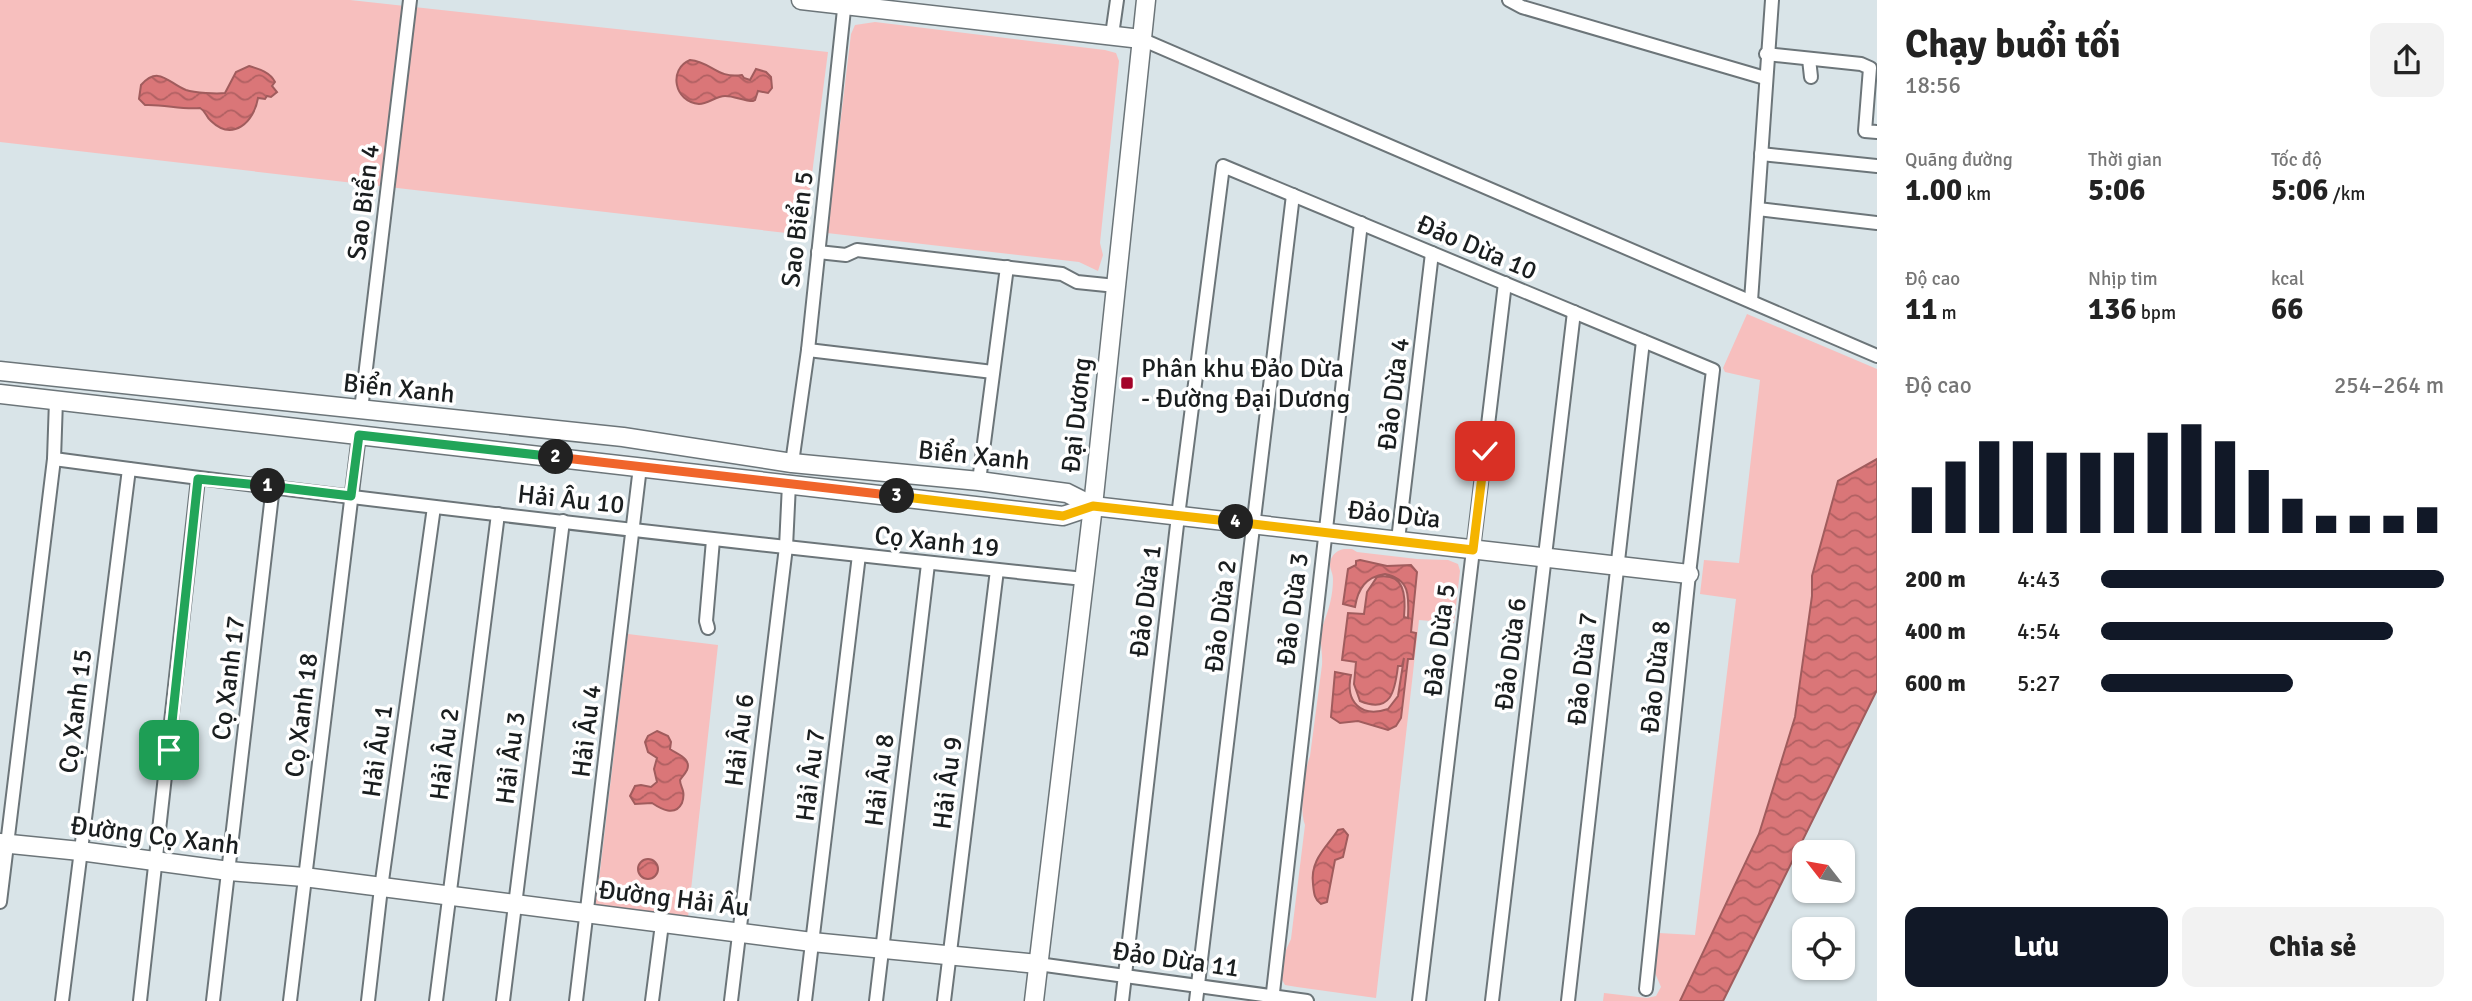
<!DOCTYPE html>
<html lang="vi">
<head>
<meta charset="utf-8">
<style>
	:root { --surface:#fff; --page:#f2f2f2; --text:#222; --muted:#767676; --accent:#111827 }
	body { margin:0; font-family:Signika,sans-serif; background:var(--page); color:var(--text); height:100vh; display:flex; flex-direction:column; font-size:26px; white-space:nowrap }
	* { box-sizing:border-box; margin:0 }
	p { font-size:23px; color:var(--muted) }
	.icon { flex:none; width:38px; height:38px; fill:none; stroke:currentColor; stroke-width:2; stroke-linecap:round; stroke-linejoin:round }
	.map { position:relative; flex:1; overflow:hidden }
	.side { display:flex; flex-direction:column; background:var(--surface); width:595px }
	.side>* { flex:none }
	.needle { width:46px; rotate:301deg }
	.tools { position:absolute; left:1792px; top:840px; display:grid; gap:14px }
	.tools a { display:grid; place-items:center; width:63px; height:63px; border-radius:14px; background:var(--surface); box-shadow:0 2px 5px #0004; font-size:35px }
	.pin { position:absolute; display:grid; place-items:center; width:60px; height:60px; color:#fff; margin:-30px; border-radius:14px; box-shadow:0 4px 10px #0006 }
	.km { position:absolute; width:35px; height:35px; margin:-18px; border-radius:50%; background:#222; color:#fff; font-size:19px; line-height:35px; text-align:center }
	.round { display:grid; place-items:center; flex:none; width:74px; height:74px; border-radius:14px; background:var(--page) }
	.overview { display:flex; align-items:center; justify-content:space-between; height:119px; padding:0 28px }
	h1 { font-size:38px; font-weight:800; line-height:52px }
	.stats { display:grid; grid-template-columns:repeat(3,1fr); gap:10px; height:119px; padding:7px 28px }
	.stats div { display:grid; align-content:center }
	.stats b { font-size:30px; font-weight:800 }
	.stats small { font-size:19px; font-weight:400 }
	.stats p { font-size:19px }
	.chart { height:196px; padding:14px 28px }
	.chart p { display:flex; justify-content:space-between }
	.chart svg { width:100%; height:126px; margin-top:7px; stroke:var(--accent); stroke-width:6 }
	.primary-button { display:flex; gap:14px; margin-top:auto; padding:14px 28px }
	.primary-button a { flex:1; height:80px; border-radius:14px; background:var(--accent); color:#fff; font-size:28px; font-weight:800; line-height:80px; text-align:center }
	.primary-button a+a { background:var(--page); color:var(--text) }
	ul { padding:0 28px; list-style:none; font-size:23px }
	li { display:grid; grid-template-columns:112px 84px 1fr; align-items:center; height:52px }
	li i { height:18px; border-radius:9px; background:var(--accent) }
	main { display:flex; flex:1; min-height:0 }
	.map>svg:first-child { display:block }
</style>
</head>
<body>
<main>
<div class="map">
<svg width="1877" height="1001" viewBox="0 0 1877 1001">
	<defs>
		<pattern id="water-waves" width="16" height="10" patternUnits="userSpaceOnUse" patternTransform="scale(1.75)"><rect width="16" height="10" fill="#da7678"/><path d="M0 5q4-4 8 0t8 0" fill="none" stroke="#b06062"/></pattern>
	</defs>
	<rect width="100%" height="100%" fill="#d9e4e8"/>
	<g fill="#f7bfbe">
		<path d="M0 0H350L828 52 804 235 0 142Z"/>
		<path d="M875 22 1105 50 1116 53 1119 61 1100 243 1103 255 1098 271 1079 262 827 233 851 34 855 25Z"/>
		<path d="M1747 314 1877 369V459L1838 482 1812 576V596L1795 717 1759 834 1682 998 1680 1001H1603L1604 993 1647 998 1656 996 1661 987 1655 973 1659 933 1695 935 1736 599 1700 594 1704 560 1739 563 1760 380 1725 372 1723 368Z"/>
		<path d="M1344 549H1352L1357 552 1417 559 1448 560 1458 564 1460 571 1454 623 1419 620 1376 998 1297 987 1285 985 1281 978 1286 950 1291 939 1305 825C1299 809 1304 772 1310 756L1322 665C1323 652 1318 636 1324 622 1329 609 1333 595 1333 579 1333 571 1328 568 1331 559 1334 553 1338 550 1344 549Z"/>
		<path d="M628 634 718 645 688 917 601 907 596 904 594 888 599 880Z"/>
	</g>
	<g fill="url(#water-waves)" stroke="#a05c5d" stroke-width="2">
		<path d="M690 60C712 62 717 79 742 75L744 78 750 80 756 69 766 72 771 77 772 88 768 93 758 91 755 100 753 101C743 101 735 96 725 96 716 96 708 104 699 104 674 102 668 69 690 60Z"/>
		<path d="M249 66C259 69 270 72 275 82L272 86 277 92 271 97 267 96 265 99 258 98C254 122 233 142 211 121 205 116 207 112 200 108 182 110 164 104 145 105L139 99 141 85C159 65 168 83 186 90 195 93 217 94 225 93L236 72Z"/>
		<path d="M1877 459V690L1723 1001H1680L1759 834 1795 717 1812 596V576L1838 481Z"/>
		<path d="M1360 560 1387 566 1411 565 1417 572 1411 632 1416 633 1413 659H1408L1401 718 1396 726 1388 730 1358 721 1340 723 1331 717 1335 672 1351 675C1345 702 1361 718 1388 709L1398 696 1404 658 1402 666H1398C1395 691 1391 714 1360 701L1354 684 1356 662 1342 660 1348 613 1364 614 1367 592 1377 577C1405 572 1406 596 1404 617L1408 618C1409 596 1410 579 1385 574 1366 577 1358 588 1355 607L1343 604 1348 569 1356 565V561Z"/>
		<path d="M657 731 668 736 671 742 670 749C676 754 692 758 687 770 685 774 682 777 680 780 680 784 682 787 683 791 684 795 683 800 682 803 675 817 661 809 652 803L635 804 630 796 635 786 641 785 651 787 657 782 654 769 657 758 648 752 645 742 648 736Z"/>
		<path d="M1343 829 1348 835 1343 857 1335 860 1327 902 1321 904C1314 899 1314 893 1313 884 1310 860 1326 848 1338 830Z"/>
		<circle cx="648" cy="869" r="10"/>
	</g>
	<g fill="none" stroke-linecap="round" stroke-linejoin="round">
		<defs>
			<g id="street">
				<path d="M1509 0 1522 7 1765 78"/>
				<path d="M1112 35 1117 0"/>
				<path d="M1141 39 1877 356"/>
				<path d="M1766 54 1861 64 1870 68 1865 131 1877 132"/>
				<path d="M1809 59 1811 77"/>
				<path d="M1761 154 1877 166"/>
				<path d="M1758 209 1877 223"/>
				<path d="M818 252 846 255 857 250 1062 274 1077 282 1116 286"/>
				<path d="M1751 301 1772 0"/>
				<path d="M808 350 993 372"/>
				<path d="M361 410 410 0"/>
				<path d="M54 459C396 505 740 543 1084 579"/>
				<path d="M792 463 808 350 845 0"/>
				<path d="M979 481 1007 267"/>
				<path d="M1398 540 1432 253"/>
				<path d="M708 628 706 621 713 540"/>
				<path d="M0 902 54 459 56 400"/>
				<path d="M1038 964 1307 1001"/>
				<path d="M62 1001 129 469"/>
				<path d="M140 1001 198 479"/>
				<path d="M213 1001 273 486"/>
				<path d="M290 1001 359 435"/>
				<path d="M368 1001 381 888 434 507"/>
				<path d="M436 1001 498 514"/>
				<path d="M503 1001 563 521"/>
				<path d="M576 1001 640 467"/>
				<path d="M652 1001 662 924"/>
				<path d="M731 1001 786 547 789 484"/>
				<path d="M805 1001 859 555"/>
				<path d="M876 1001 928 564"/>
				<path d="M944 1001 997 570"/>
				<path d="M1122 1001 1178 516 1223 166 1713 370 1689 574 1646 989"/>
				<path d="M1196 1001 1293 195"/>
				<path d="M1272 1001 1361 223"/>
				<path d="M1419 1001 1505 283"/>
				<path d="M1492 1001 1574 312"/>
				<path d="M1568 1001 1643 341"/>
			</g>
			<g id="secondary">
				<path d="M801 0 1141 39"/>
				<path d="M0 371 623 437 792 463 979 481 1067 493 1093 506 1689 574"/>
				<path d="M0 394 1063 516 1093 506"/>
				<path d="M0 843 80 851 229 871 304 877 812 942 1038 964"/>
				<path d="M1034 1001 1093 506 1146 0"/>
			</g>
		</defs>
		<use href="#street" stroke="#6c7579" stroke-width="16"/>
		<use href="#secondary" stroke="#6c7579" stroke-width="21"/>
		<use href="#street" stroke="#fff" stroke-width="12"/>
		<use href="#secondary" stroke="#fff" stroke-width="18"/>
	</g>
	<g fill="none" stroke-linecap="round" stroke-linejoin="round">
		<defs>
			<path id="split-1" d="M169 750 198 479 268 486"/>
			<path id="split-2" d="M268 486 351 496 359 435 556 457"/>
			<path id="split-3" d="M556 457 897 496"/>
			<path id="split-4" d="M897 496 1063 516 1093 506 1236 522"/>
			<path id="split-5" d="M1236 522 1473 550 1485 451"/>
		</defs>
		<use href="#split-1" stroke="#fff" stroke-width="14"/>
		<use href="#split-2" stroke="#fff" stroke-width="14"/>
		<use href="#split-3" stroke="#fff" stroke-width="14"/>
		<use href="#split-4" stroke="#fff" stroke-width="14"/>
		<use href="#split-5" stroke="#fff" stroke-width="14"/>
		<use href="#split-1" stroke="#22a559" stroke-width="9"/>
		<use href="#split-2" stroke="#22a559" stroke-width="9"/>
		<use href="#split-3" stroke="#f0652b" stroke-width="9"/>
		<use href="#split-4" stroke="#f5b400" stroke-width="9"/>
		<use href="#split-5" stroke="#f5b400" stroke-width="9"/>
	</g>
	<rect fill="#a3042a" stroke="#fff" stroke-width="2.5" x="1120" y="376" width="14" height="14" rx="3.5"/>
	<g text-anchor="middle" stroke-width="7" stroke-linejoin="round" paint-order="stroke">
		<g font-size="26" fill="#1a1e1f" stroke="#fff">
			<text transform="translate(363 202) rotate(-83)" y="9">Sao Biển 4</text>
			<text transform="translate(797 229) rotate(-83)" y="9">Sao Biển 5</text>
			<text transform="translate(1477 247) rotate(23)" y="9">Đảo Dừa 10</text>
			<text transform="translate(399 388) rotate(6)" y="9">Biển Xanh</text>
			<text transform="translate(1393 394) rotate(-83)" y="9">Đảo Dừa 4</text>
			<text transform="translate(1076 415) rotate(-84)" y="9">Đại Dương</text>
			<text transform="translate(974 455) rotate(6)" y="9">Biển Xanh</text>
			<text transform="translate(571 499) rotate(6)" y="9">Hải Âu 10</text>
			<text transform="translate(1394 514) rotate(6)" y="9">Đảo Dừa</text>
			<text transform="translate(937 541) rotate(6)" y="9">Cọ Xanh 19</text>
			<text transform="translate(1145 601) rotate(-83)" y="9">Đảo Dừa 1</text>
			<text transform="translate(1292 609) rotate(-83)" y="9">Đảo Dừa 3</text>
			<text transform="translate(1220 616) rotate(-83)" y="9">Đảo Dừa 2</text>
			<text transform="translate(1439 640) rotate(-83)" y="9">Đảo Dừa 5</text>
			<text transform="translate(1510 654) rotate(-83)" y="9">Đảo Dừa 6</text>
			<text transform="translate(1582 669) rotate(-84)" y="9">Đảo Dừa 7</text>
			<text transform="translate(1655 677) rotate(-84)" y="9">Đảo Dừa 8</text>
			<text transform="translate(228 678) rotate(-83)" y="9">Cọ Xanh 17</text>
			<text transform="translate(75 711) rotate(-83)" y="9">Cọ Xanh 15</text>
			<text transform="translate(301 715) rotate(-83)" y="9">Cọ Xanh 18</text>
			<text transform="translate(586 731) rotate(-83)" y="9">Hải Âu 4</text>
			<text transform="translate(739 740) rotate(-83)" y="9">Hải Âu 6</text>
			<text transform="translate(377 751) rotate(-82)" y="9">Hải Âu 1</text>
			<text transform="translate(444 754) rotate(-83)" y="9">Hải Âu 2</text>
			<text transform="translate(510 758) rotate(-83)" y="9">Hải Âu 3</text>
			<text transform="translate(810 775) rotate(-83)" y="9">Hải Âu 7</text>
			<text transform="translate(879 780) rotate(-83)" y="9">Hải Âu 8</text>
			<text transform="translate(947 783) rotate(-83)" y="9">Hải Âu 9</text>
			<text transform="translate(155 835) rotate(7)" y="9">Đường Cọ Xanh</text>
			<text transform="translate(674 898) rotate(7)" y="9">Đường Hải Âu</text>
			<text transform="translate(1176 959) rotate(8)" y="9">Đảo Dừa 11</text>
		</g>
		<g font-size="26" fill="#1a1e1f" stroke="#fff" text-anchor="start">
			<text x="1141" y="377">Phân khu Đảo Dừa<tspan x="1141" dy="30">- Đường Đại Dương</tspan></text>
		</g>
	</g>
</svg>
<div class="tools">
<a><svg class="needle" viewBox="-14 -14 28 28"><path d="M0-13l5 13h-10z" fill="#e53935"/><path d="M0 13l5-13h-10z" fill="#767676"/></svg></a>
<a><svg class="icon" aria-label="locate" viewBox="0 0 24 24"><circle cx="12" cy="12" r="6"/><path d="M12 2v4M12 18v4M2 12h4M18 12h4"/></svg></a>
</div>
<div class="pin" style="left:169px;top:750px;background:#1e9e55"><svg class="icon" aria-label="arrive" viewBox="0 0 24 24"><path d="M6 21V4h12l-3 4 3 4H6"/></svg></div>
<div class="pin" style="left:1485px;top:451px;background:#d93025"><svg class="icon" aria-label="check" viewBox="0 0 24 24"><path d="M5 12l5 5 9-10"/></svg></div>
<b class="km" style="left:268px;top:486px">1</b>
<b class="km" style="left:556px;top:457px">2</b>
<b class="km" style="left:897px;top:496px">3</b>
<b class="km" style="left:1236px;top:522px">4</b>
</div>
<section class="side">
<div class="overview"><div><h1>Chạy buổi tối</h1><p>18:56</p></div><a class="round"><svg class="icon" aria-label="share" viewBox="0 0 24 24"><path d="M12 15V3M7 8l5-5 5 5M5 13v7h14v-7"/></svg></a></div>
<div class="stats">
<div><p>Quãng đường</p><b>1.00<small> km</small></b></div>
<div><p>Thời gian</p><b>5:06</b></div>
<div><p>Tốc độ</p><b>5:06<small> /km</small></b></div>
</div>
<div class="stats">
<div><p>Độ cao</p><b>11<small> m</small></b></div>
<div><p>Nhịp tim</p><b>136<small> bpm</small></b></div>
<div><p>kcal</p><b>66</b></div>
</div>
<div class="chart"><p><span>Độ cao</span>254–264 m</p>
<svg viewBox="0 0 160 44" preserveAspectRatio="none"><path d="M5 44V28M15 44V19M25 44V12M35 44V12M45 44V16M55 44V16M65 44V16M75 44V9M85 44V6M95 44V12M105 44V22M115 44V32M125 44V38M135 44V38M145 44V38M155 44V35"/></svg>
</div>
<ul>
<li><b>200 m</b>4:43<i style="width:100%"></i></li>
<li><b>400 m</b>4:54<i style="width:85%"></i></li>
<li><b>600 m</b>5:27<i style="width:56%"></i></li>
</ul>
<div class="primary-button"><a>Lưu</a><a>Chia sẻ</a></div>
</section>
</main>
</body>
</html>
